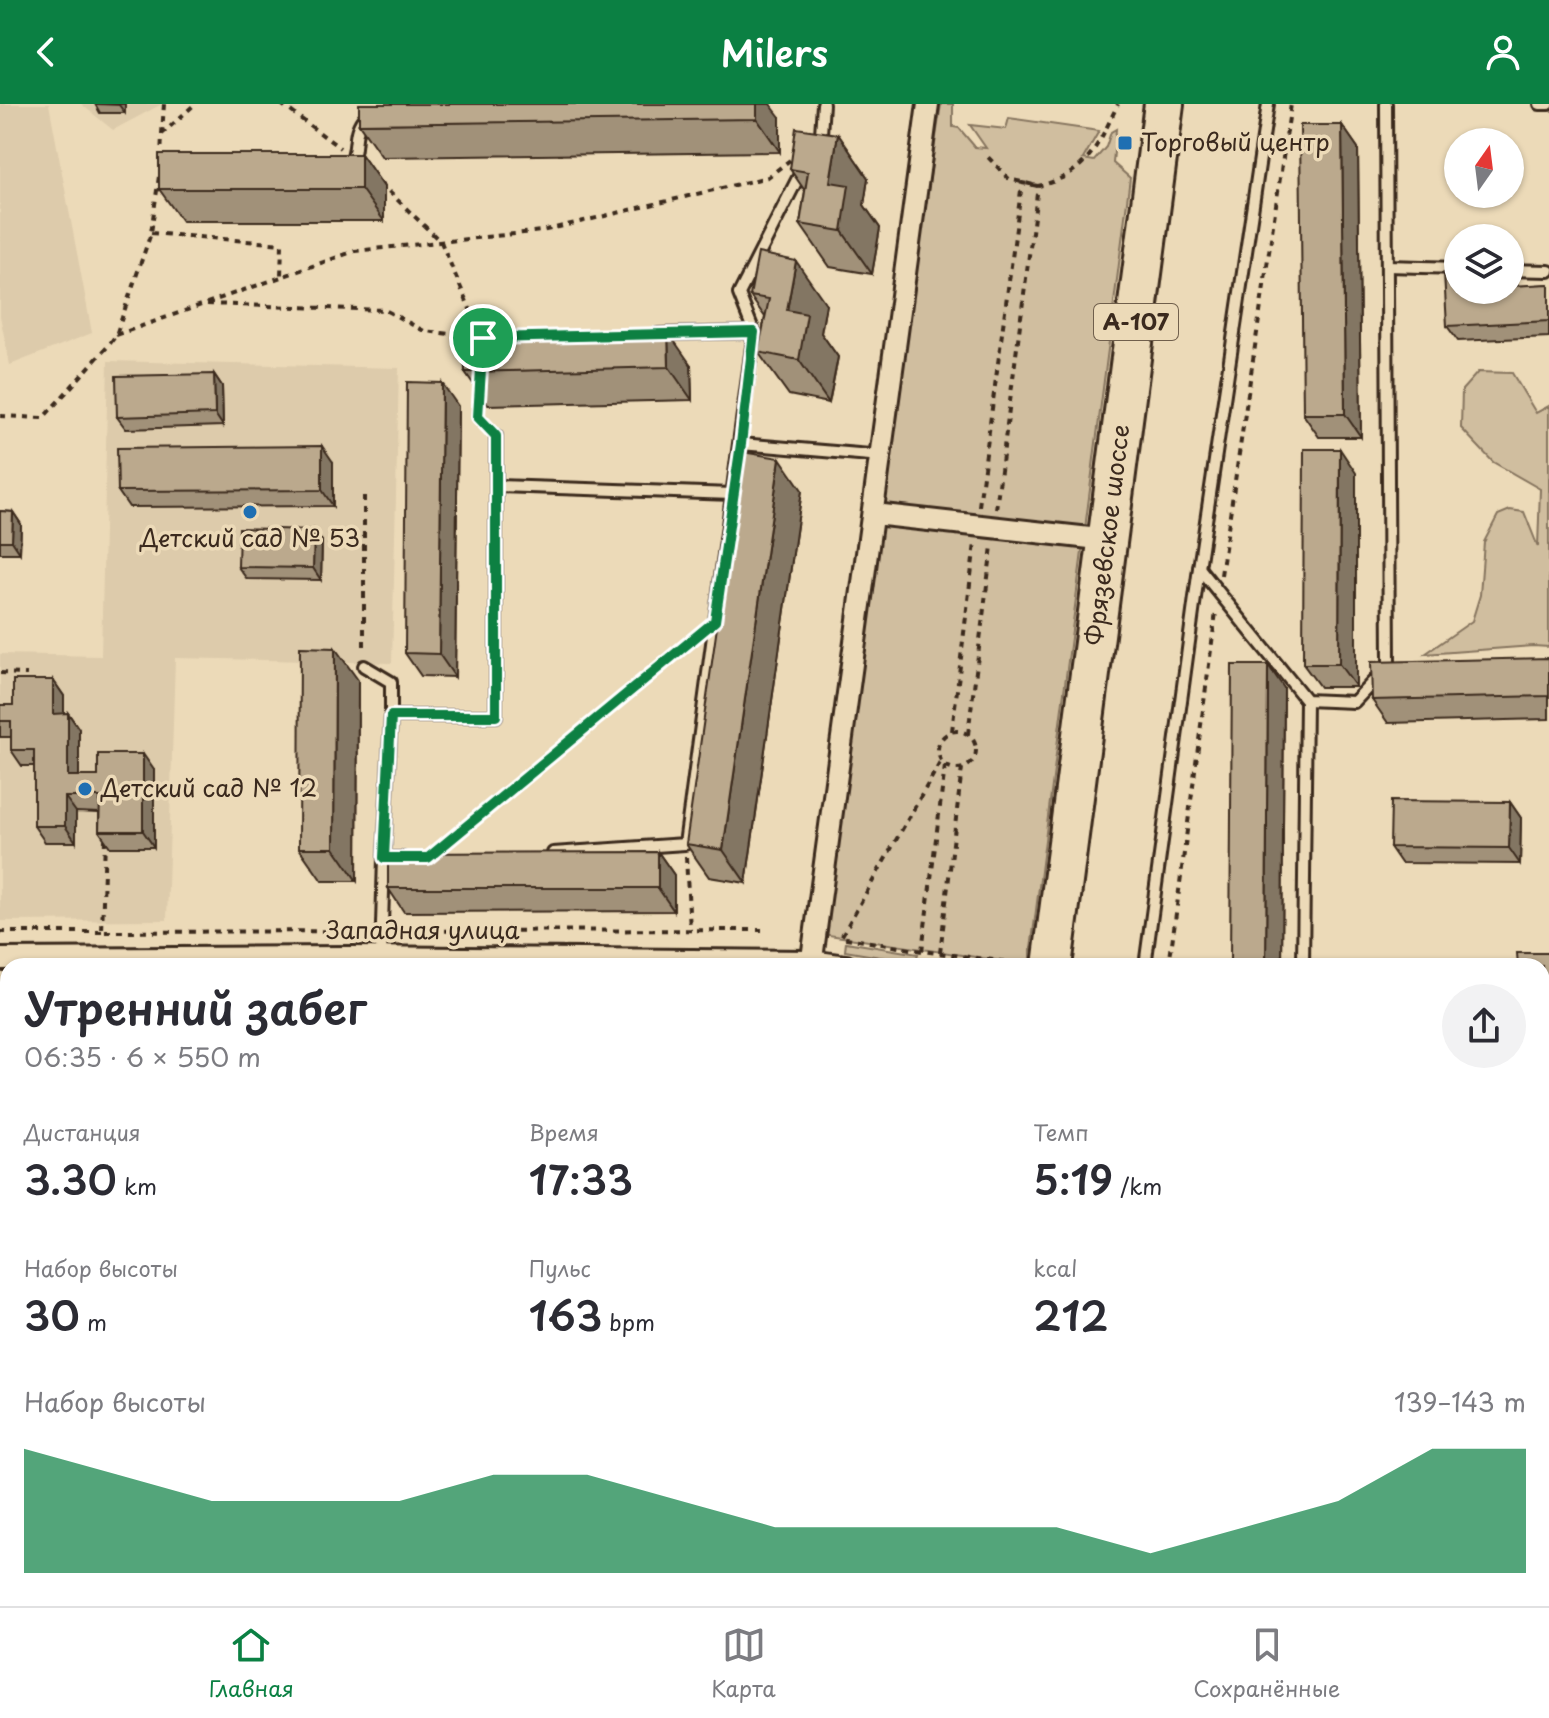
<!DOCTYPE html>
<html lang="ru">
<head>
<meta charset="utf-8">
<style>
	:root { --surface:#fff; --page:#f2f2f3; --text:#2b2b33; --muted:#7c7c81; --line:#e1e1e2; --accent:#0b8043 }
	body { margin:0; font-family:"Playpen Sans",sans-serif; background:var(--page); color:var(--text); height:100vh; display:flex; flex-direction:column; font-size:30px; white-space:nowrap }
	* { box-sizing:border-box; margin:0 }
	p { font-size:26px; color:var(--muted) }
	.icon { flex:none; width:44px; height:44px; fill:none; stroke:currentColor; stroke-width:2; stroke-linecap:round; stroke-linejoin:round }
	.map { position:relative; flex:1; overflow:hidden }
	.panel { position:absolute; left:0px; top:854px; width:1550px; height:648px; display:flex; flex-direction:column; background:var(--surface); border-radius:24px 24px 0 0; box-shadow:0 2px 6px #0004 }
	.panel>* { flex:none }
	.needle { width:52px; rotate:14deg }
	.fabs { position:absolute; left:1444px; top:24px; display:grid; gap:16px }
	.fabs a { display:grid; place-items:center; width:80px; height:80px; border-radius:50%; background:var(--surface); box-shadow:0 2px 6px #0004; font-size:40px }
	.pin { position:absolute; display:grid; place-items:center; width:68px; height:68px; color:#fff; margin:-34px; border:4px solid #fff; border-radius:50%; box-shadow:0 2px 8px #0007 }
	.round { display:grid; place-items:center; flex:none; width:84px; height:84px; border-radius:42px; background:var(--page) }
	.head { display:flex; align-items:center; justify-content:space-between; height:136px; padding:0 24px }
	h1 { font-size:44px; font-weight:600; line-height:60px }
	.metrics { display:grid; grid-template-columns:repeat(3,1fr); gap:12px; height:136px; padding:8px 24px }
	.metrics div { display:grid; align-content:center }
	.metrics b { font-size:40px; font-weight:600 }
	.metrics small { font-size:22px; font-weight:400 }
	.metrics p { font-size:22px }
	.chart { height:224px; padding:16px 24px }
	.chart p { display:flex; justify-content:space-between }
	.chart svg { width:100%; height:144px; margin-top:8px; fill:var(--accent); opacity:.7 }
	header { display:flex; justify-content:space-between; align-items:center; height:104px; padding:0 24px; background:var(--accent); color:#fff; font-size:36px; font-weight:600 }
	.menu { display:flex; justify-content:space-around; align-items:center; height:112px; border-top:2px solid var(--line); background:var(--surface); font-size:22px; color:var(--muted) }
	.menu a { display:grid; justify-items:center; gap:4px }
	.menu .selected { color:var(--accent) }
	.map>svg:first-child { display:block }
</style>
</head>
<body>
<header><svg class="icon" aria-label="back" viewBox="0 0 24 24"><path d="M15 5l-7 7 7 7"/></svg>Milers<svg class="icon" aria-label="person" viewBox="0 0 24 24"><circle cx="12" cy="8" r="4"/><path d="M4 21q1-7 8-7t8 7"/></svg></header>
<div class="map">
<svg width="1549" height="1502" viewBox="0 0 1549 1502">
	<rect width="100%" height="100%" fill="#ecdab8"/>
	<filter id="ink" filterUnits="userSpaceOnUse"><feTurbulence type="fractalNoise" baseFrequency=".0125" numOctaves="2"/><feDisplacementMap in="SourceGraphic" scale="16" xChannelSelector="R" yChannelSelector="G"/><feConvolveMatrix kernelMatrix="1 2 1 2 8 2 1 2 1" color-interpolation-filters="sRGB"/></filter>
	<g filter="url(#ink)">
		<g fill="#ddcbab">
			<path d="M0 0H49L92 229 10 261 0 212Z"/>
			<path d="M81 0H162L113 26Z"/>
			<path d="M108 257 399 264 392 559 175 554 167 816 0 817V550L101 552Z"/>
			<path d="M740 1494H938L937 1502H748L739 1500Z"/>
		</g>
		<g fill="#d0be9f" stroke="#86745e" stroke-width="2">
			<path d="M941 0H953V23L959 24 975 43 986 44 970 21 1006 25 1009 14 1099 27 1083 55 1094 57 1106 43 1111 28 1116 25 1113 59 1130 74 1029 861 815 829Z"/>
			<path d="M1478 268 1512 269 1536 309 1549 302V543L1533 542 1425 550 1472 517 1480 491 1484 438 1498 411 1510 406 1524 408 1538 443 1540 385 1493 358 1461 324 1462 286Z"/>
			<path d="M846 838 918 850 915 859 845 847Z"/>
			<path d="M946 855 1006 862H943Z"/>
			<rect x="1297" y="1494" width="44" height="8"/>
		</g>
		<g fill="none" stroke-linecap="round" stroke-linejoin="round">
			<defs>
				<g id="lane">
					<path d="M1540 0H1549"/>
					<path d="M816 40 821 30 823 0"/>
					<path d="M349 61C361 42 349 30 367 10"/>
					<path d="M1387 162 1458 164"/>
					<path d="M1510 166 1549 167"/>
					<path d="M754 228 739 190 803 64"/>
					<path d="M741 340 882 352"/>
					<path d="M496 382 733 390"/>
					<path d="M1199 464 1306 596 1354 598 1389 561 1386 0"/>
					<path d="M364 562 391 578V612"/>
					<path d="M553 749 685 740 754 228 658 230"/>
					<path d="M384 754 391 612H496V332"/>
					<path d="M381 854 384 754H402"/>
					<path d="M1145 862 1199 464 1268 0"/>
					<path d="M1303 862 1306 596"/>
					<path d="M1542 1103H1549"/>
					<path d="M1542 1218H1549"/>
					<path d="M0 1224 8 1223"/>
					<path d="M0 1316H8"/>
					<path d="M1542 1362 1549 1361"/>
					<path d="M27 1494V1502"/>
					<path d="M314 1494V1502"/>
					<path d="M1234 1494V1502"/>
					<path d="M1446 1494V1502"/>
					<path d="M571 1502 573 1494"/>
					<path d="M1056 1502 1057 1494"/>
				</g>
				<g id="street">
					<path d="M874 410 1108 436"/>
					<path d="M0 855 351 853 811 857 846 862"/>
					<path d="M811 862 928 0"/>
					<path d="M722 1502 723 1494"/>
				</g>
				<g id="highway">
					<path d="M1052 862 1164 0"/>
					<path d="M959 1502 960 1494"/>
				</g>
			</defs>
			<use href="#lane" stroke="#3b2a1e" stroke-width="16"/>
			<use href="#street" stroke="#3b2a1e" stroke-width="26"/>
			<use href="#highway" stroke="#3b2a1e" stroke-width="44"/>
			<g stroke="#3b2a1e" stroke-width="4" stroke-dasharray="6 6" stroke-linecap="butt">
				<path d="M281 0 340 44"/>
				<path d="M162 30 164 0"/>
				<path d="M161 55 162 30 195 0"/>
				<path d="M380 79 441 138 483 235"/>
				<path d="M151 129 282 140 281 172"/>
				<path d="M207 200 385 206 424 227 477 233"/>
				<path d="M116 231 355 147 542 127 768 73 790 56"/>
				<path d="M480 288 478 313 488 323"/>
				<path d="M0 312 43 314 109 241 116 231 151 129 159 72"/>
				<path d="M364 392V548"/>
				<path d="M979 402 1022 79 1038 82 1009 75 986 51"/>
				<path d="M996 405 1038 82C1087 71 1098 41 1118 0"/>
				<path d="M1221 471 1291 0"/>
				<path d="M0 569 27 570"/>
				<circle cx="957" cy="646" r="19"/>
				<path d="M952 627 975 439"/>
				<path d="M968 630 992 442"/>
				<path d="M945 662 922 847 1024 860"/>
				<path d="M105 735 102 828 368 827"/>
				<path d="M430 752 698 531"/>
				<path d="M686 753 690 826"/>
				<path d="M397 827 762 826"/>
				<path d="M0 828H102"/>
				<path d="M922 847 841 833 941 657"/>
				<path d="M940 849 962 664"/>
				<path d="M1169 862 1216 508"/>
				<path d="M0 897 8 896"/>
				<path d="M1076 1502 1077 1494"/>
			</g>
			<use href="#lane" stroke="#ecdab8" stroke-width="10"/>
			<use href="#street" stroke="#ecdab8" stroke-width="20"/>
			<use href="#highway" stroke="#ecdab8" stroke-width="38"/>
		</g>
		<g fill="#a19179" stroke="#3b2a1e" stroke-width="2">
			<path d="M95 0H125V9H100Z"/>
			<path d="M780 13V48L382 53 359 20Z"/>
			<path d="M1342 21 1358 44 1361 333H1319L1303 310Z"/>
			<path d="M838 30 868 74 864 101 880 124 872 170 830 163 800 120 805 87 790 65Z"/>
			<path d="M361 50 384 83V117H182L159 85Z"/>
			<path d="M1549 180V233L1458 237 1447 222 1458 186Z"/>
			<path d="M750 192 826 200 821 229 838 253 829 299 789 291 758 248 765 213Z"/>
			<path d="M691 261 692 296 488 301 465 268Z"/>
			<path d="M214 270 222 282 223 322 126 325 117 313Z"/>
			<path d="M458 302 455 573 421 572 405 549Z"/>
			<path d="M333 358V402L129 403 118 387Z"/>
			<path d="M1356 369V583H1320L1303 560Z"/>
			<path d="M802 386 746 779 709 773 686 740Z"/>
			<path d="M0 407 13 408 21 420 20 449H0Z"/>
			<path d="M322 437 321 476 247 475 238 463Z"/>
			<path d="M1549 554V615L1388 619 1372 596Z"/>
			<path d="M53 576 64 592V610L68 609 79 625V672H98L154 666V743H110L99 727V709L76 708V738H45L34 722V662H22L11 646V633H0V601H13Z"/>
			<path d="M358 576 357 777H322L299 744Z"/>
			<path d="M1284 584 1282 862H1231L1230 861Z"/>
			<path d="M1510 698 1521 714 1520 760 1401 759 1390 743Z"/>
			<path d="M658 748 674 771V807L404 808 388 784Z"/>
			<path d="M1549 849V1074H1542V862Z"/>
			<rect x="0" y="919" width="8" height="55"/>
		</g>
		<g fill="#837663" stroke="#3b2a1e" stroke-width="2">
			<path d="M119 0H125V9L119 1Z"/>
			<path d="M757 0H770L780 13V48L757 15Z"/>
			<path d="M1342 21 1358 44 1361 333 1345 310Z"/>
			<path d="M838 30 868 74 864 101 880 124 872 170 842 127 830 78Z"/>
			<path d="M361 50 384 83V117L361 85Z"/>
			<path d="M796 157 826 200 821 229 838 253 829 299 799 256 787 206Z"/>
			<path d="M668 228 691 261 692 296 669 263Z"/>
			<path d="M214 270 222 282 223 322 215 310Z"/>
			<path d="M442 279 458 302 455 573 439 550Z"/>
			<path d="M322 342 333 358V402L322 386Z"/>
			<path d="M1340 345 1356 369V583L1339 560Z"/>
			<path d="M780 354 802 386 746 779 723 746Z"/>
			<path d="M13 408 21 420 20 449 12 437Z"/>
			<path d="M314 426 322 437 321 476 313 464Z"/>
			<path d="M335 544 358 576 357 777 334 744Z"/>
			<path d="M1268 561 1284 584 1282 862H1267L1266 861Z"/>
			<path d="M53 576 64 592V625L53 610Z"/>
			<path d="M68 609 79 625V688L68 672Z"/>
			<path d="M143 650 154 666V743L143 727Z"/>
			<path d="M65 693 76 708V738L65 722Z"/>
			<path d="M1510 698 1521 714 1520 760 1509 744Z"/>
			<path d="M658 748 674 771V807L658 784Z"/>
			<path d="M1542 1111 1547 1118V1156L1542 1149Z"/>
			<path d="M633 1494H654L653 1502H632Z"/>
			<rect x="1203" y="1494" width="15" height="8"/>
			<rect x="1485" y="1494" width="16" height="8"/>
		</g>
		<g fill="#bba98d" stroke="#3b2a1e" stroke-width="2">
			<path d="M95 0H119V1Z"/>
			<path d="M359 0H757V15L359 20Z"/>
			<path d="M1300 21H1342L1345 310H1303Z"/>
			<path d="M796 24 838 30 830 78 849 81 842 127 800 120 808 68 790 65Z"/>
			<rect x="159" y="50" width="202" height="35"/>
			<path d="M758 149 796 157 787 206 807 210 799 256 758 248 769 195 750 192Z"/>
			<path d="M1444 169H1458V186H1510V182L1549 180V217L1447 222Z"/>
			<path d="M668 228 669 263 465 268 464 233Z"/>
			<path d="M214 270 215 310 117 313 116 272Z"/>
			<path d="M407 278 442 279 439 550 405 549Z"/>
			<path d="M322 342V386L118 387 117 344Z"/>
			<path d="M1304 345H1340L1339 560H1303Z"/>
			<path d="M742 348 780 354 723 746 686 740Z"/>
			<path d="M0 407 13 408 12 437H0Z"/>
			<path d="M239 424 314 426 313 464 238 463Z"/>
			<path d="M300 543 335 544 334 744H299Z"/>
			<path d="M1549 554V592L1372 596 1371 558Z"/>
			<path d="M1232 561H1268L1266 861H1230Z"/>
			<path d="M13 576H53V610L68 609V672H98V650H143V727H99L100 693H65V722H34V646H11V617H0V601H13Z"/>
			<path d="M1391 697 1510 698 1509 744 1390 743Z"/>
			<path d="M658 748V784H388V749Z"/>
			<path d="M1517 849H1549V1050L1542 1051V862H1518Z"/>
			<rect x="0" y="919" width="8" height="32"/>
			<path d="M597 1494H633L632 1502H596Z"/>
			<rect x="1158" y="1494" width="45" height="8"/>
			<rect x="1448" y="1494" width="37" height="8"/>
		</g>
	</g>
	<g fill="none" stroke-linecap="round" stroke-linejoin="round" filter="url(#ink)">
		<defs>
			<path id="route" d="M754 228 741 340 715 517 428 754H384L391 612H496V332L478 313 483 234Z"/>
		</defs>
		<use href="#route" stroke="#fff" stroke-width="16"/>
		<use href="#route" stroke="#0b8043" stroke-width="10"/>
	</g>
	<g fill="#1f6fb2" stroke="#ecdab8" stroke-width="3">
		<rect x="1117" y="31" width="16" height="16" rx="4"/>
		<circle cx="250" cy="408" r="8"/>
		<circle cx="85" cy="685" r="8"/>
	</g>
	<g text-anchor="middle" stroke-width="7" stroke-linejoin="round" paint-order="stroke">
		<rect fill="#ecdab8" stroke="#705f4c" stroke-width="2" x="1094" y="200" width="84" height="36" rx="6"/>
		<g font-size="22" font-weight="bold" fill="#3b2a1e">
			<text x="1136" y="226">А-107</text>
		</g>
		<g font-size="24" fill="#3b2a1e" stroke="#ecdab8" text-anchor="start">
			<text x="1141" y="47">Торговый центр</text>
			<text x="250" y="443" text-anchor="middle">Детский сад № 53</text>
			<text x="101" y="693">Детский сад № 12</text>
		</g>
		<g font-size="24" fill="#3b2a1e" stroke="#ecdab8">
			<text transform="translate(1108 431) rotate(-83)" y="8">Фрязевское шоссе</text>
			<text x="423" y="835">Западная улица</text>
		</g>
	</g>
</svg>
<div class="fabs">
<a><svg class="needle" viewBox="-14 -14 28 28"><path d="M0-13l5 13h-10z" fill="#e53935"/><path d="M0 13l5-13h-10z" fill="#7c7c81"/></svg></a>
<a><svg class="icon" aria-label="layers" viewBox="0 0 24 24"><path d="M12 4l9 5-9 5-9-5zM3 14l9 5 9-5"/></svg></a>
</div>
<div class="pin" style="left:483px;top:234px;background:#1e9e55"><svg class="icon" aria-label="arrive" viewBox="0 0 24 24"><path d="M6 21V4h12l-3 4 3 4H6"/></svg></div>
<section class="panel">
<div class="head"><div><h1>Утренний забег</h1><p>06:35 · 6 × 550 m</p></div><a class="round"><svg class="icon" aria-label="share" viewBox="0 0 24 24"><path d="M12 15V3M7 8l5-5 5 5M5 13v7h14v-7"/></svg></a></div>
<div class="metrics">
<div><p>Дистанция</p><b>3.30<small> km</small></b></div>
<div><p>Время</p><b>17:33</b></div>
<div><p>Темп</p><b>5:19<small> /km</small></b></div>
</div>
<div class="metrics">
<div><p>Набор высоты</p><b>30<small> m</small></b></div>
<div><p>Пульс</p><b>163<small> bpm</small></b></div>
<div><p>kcal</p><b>212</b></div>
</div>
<div class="chart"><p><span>Набор высоты</span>139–143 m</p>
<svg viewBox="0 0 160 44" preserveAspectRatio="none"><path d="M0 44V6L10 14L20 22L30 22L40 22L50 14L60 14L70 22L80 30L90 30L100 30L110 30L120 38L130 30L140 22L150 6L160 6V44z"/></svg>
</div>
</section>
</div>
<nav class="menu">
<a class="selected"><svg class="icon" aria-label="home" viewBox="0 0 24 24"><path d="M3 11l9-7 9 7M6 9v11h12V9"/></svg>Главная</a>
<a><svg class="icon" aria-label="map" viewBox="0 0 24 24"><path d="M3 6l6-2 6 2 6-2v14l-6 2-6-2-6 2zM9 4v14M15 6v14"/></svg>Карта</a>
<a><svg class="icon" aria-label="saved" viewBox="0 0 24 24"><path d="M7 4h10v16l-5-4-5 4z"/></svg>Сохранённые</a>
</nav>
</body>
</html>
